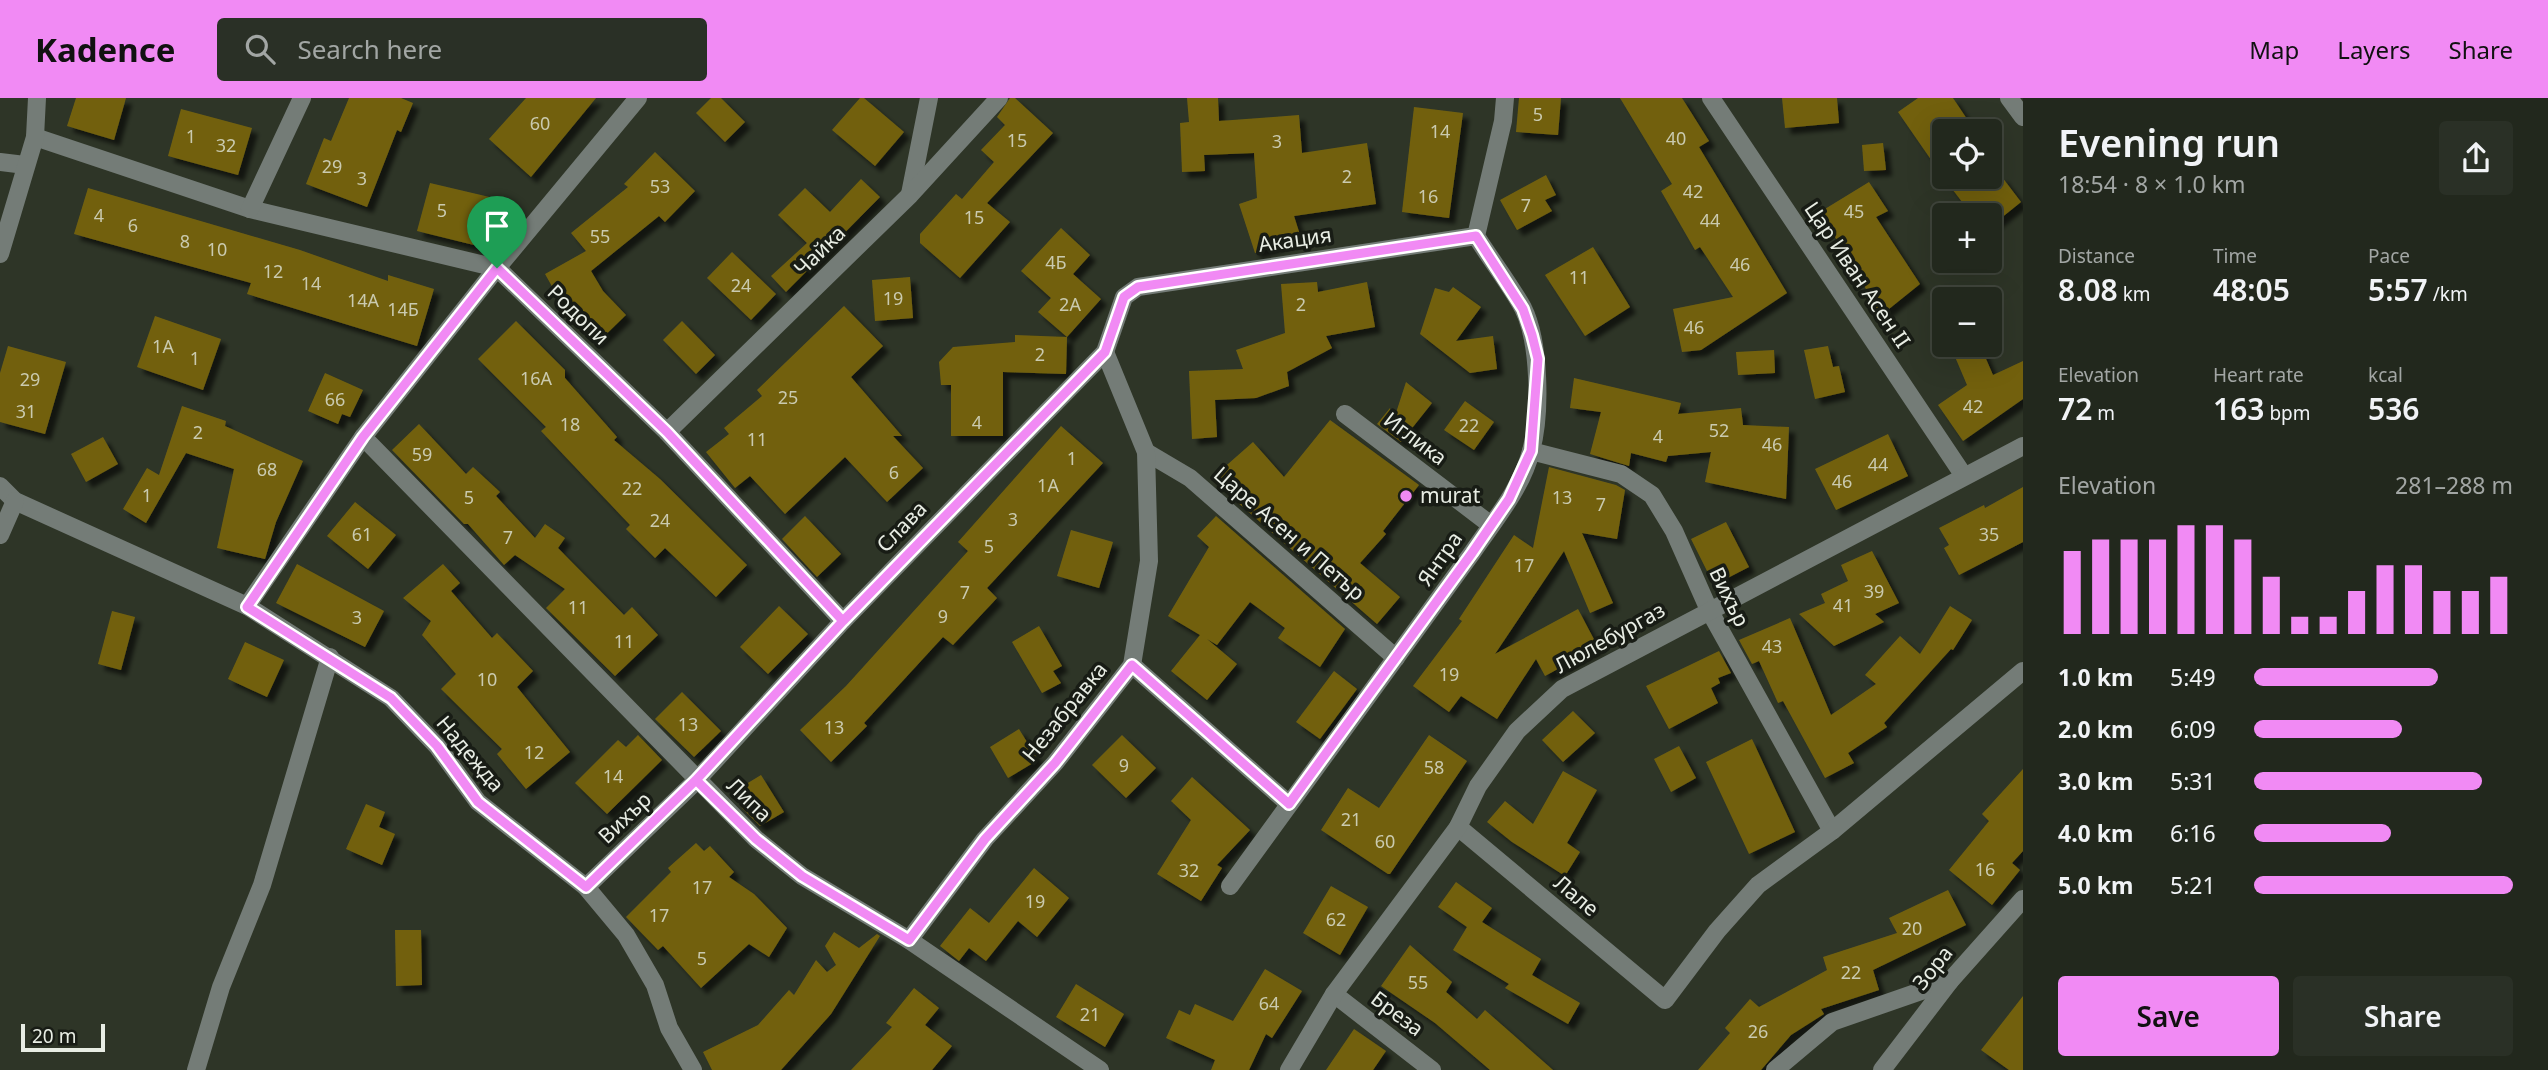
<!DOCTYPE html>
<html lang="en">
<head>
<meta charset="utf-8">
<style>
	:root { --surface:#22281d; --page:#2a3026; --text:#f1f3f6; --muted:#a2a6a4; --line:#3f443b; --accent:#f18af4 }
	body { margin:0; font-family:"Noto Sans",sans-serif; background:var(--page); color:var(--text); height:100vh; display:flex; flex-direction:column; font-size:26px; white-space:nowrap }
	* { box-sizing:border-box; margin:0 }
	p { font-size:23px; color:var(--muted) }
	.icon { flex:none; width:38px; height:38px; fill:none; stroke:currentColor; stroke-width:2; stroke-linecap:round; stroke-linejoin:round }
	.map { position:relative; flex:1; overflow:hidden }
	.details { display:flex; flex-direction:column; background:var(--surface); width:525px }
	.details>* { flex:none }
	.controls { position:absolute; left:1932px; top:21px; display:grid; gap:14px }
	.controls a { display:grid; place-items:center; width:70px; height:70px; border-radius:7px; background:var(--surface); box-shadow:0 7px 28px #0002,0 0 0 2px var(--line); font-size:35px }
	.scale { position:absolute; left:21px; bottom:18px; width:84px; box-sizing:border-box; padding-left:7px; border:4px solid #e8ede4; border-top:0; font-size:19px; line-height:24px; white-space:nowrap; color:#e8ede4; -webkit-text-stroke:5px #181c15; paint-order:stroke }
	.pin { position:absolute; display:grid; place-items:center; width:60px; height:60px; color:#fff; margin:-72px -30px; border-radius:50% 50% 50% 0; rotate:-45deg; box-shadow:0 0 7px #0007 }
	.pin .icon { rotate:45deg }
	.round { display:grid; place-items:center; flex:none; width:74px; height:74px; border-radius:7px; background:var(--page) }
	.overview { display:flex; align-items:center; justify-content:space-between; height:119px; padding:0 35px }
	h1 { font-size:38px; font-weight:600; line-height:52px }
	.stats { display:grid; grid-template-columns:repeat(3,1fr); gap:10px; height:119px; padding:7px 35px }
	.stats div { display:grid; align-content:center }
	.stats b { font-size:30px; font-weight:600 }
	.stats small { font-size:19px; font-weight:400 }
	.stats p { font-size:19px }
	.chart { height:196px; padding:14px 35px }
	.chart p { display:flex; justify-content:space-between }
	.chart svg { width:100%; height:126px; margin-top:7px; stroke:var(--accent); stroke-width:6 }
	.action { display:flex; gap:14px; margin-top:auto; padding:14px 35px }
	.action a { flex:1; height:80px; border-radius:7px; background:var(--accent); color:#111; font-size:28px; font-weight:600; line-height:80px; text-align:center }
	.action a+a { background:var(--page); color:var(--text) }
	ul { padding:0 35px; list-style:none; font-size:23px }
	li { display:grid; grid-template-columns:112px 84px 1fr; align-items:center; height:52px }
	li i { height:18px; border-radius:9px; background:var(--accent) }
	header { display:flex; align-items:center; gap:42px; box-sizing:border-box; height:98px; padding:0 35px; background:var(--accent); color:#111 }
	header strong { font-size:33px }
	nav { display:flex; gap:38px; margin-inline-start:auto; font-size:24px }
	.search { width:490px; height:63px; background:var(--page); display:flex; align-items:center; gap:18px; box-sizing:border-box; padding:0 24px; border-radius:7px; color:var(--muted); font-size:26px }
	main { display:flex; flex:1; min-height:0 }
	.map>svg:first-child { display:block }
</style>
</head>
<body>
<header>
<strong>Kadence</strong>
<div class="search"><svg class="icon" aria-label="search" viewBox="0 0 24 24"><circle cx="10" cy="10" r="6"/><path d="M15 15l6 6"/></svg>Search here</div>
<nav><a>Map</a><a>Layers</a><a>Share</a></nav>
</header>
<main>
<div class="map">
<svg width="2023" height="972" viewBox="0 0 2023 972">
	<defs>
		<filter id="shadow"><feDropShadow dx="6" dy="6" stdDeviation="2" flood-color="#0009"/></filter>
	</defs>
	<rect width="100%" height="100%" fill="#2e3527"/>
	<g fill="#726111" filter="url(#shadow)">
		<path d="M76 0H126L114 42 67 28Z"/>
		<path d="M349 0H401L413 5 401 34 397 32 367 109 306 86 324 40 331 43Z"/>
		<path d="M526 0H596L531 79 489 41Z"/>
		<path d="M711 0H721L745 24 725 44 696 15Z"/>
		<path d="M860 0H864L904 34 875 68 832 32Z"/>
		<path d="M1010 0H1015L1053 35 987 105 1010 124 960 180 920 145V136L956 96 962 101 994 64 981 52 1005 27 997 19Z"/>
		<path d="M1187 0H1218L1219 23 1299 17 1302 55 1367 45 1376 106 1294 118 1301 140 1255 155 1239 106 1257 100 1254 55 1204 57 1205 73 1182 74 1180 25 1189 24Z"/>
		<path d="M1519 0H1561L1558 37 1516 34Z"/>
		<path d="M1620 0H1682L1709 43 1699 49 1787 195 1701 252 1682 254 1673 211 1733 199 1700 149 1695 152 1661 93 1672 86Z"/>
		<path d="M1782 0H1837L1839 25 1785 30Z"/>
		<path d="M1918 0H1953L1975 33H1944V79H2002L2021 104 1990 129V117H1972L1943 79 1898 14Z"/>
		<path d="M1414 9 1463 15 1449 120 1402 114Z"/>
		<path d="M181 11 252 30 238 77 168 58Z"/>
		<path d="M1883 45 1886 72 1864 73 1862 47Z"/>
		<path d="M655 54 695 93 665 124 659 118 591 173 603 193 626 217 596 246 567 215 545 176 586 153 571 135 628 89 624 86Z"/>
		<path d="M1546 77 1556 97 1545 102 1552 113 1517 132 1500 102Z"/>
		<path d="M861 81 880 99 786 194 771 178 807 145 778 117 805 90 830 114Z"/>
		<path d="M1869 84 1888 113 1876 119 1920 186 1879 219 1861 194 1866 191 1820 114Z"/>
		<path d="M430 85 498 101 486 150 417 133Z"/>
		<path d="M88 90 300 152 388 183V177L434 191 417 248 247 196 251 185 74 136Z"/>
		<path d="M1061 130 1090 157 1073 176 1101 201 1067 239 1038 214 1051 200 1021 173Z"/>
		<path d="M1593 149 1630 209 1585 238 1545 177Z"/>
		<path d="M732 154 776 196 751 222 707 180Z"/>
		<path d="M910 179 913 220 875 223 872 182Z"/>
		<path d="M1317 184 1318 194 1367 184 1375 229 1326 238 1332 250 1287 274 1289 288 1256 300 1215 302 1217 339 1192 341 1189 273 1243 271 1236 252 1285 235 1281 186Z"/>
		<path d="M1453 189 1481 209 1456 243 1493 238 1497 271 1470 275 1420 236 1435 190 1449 194Z"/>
		<path d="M844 208 883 248 851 279 902 338H893L923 370 887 404 845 359 785 416 750 378 735 390 706 354 729 336 724 330 762 298 757 292Z"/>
		<path d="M155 218 221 241 203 292 137 269Z"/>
		<path d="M516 223 565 272V280L617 339 614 342 660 381 747 467 716 499 665 450 655 460 626 431 630 427 541 333 546 329 478 261Z"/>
		<path d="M682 223 715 257 696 276 663 242Z"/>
		<path d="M1015 237 1067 239 1066 276 1003 274V338H951V287H941L939 264 953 249 1015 244Z"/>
		<path d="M1950 247H1980L1993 277 2023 263V301L1963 343 1938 307 1967 287Z"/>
		<path d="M8 248 66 264 45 336 0 324V275Z"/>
		<path d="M1828 248 1833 269 1839 268 1845 294 1815 301 1804 252Z"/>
		<path d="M1774 252 1775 275 1738 277 1736 254Z"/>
		<path d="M325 275 363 292 350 319 342 316 338 326 308 313Z"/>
		<path d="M1574 280 1681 305 1678 316 1741 310 1743 327 1789 329 1786 401 1705 384 1711 354 1668 358 1666 364 1631 355 1629 368 1590 356 1601 314 1570 310Z"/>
		<path d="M1406 284 1432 305 1401 344 1377 326 1390 310 1393 324Z"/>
		<path d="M1465 303 1494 324 1474 352 1444 332Z"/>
		<path d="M182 308 226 323 225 328 303 363 276 424 265 461 217 450 234 371 186 355 146 425 123 411 147 370 159 377Z"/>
		<path d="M1330 322 1419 387 1383 433 1386 436 1360 465 1400 499 1377 526 1211 381 1253 344 1284 379Z"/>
		<path d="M419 326 466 376 473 369 500 394 496 398 535 440 545 426 565 440 558 450 624 517 632 509 658 537 615 578 546 510 565 491 515 457 504 467 468 426H464L392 352Z"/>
		<path d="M1061 328 1103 365 987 490 997 500 953 547 943 539 864 625 867 628 831 664 800 632 846 588 968 453 958 444Z"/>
		<path d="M1888 336 1908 378 1836 412 1815 371Z"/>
		<path d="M103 339 118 366 86 384 71 356Z"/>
		<path d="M1549 369 1616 387 1625 392 1617 441 1582 435 1613 505 1590 515 1564 453 1495 556 1578 511 1598 549 1545 578 1536 561 1497 621 1461 598 1449 614 1413 588 1462 523 1459 521 1514 437 1533 450Z"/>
		<path d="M2023 389V444L1959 477 1944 450 1949 447 1939 430 1984 407 1985 410Z"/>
		<path d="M355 404 396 437 368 471 327 438Z"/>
		<path d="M805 418 841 456 817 479 782 441Z"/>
		<path d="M1216 418 1345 531 1320 569 1278 540 1285 530 1250 504 1217 547 1207 541 1237 566 1207 602 1171 573 1200 537 1168 518 1209 449 1197 438Z"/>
		<path d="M1726 424 1749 469 1714 487 1691 441Z"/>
		<path d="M1071 432 1113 444 1099 490 1057 478Z"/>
		<path d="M1872 453 1899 505 1875 516 1884 524 1834 548 1799 516 1825 505 1821 496 1848 483 1841 467Z"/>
		<path d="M297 466 384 513 365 549 276 505Z"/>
		<path d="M443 466 460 485 451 493 492 540 497 535 533 573 517 589 570 654 526 691 497 656 502 651 441 591 456 576 422 537 431 523 403 500Z"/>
		<path d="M779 508 808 536 768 576 740 549Z"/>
		<path d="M1950 508 1972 522 1953 552 1951 551 1884 625 1887 629 1848 655 1854 665 1825 680 1783 603 1778 605 1759 563 1752 566 1739 542 1790 520 1831 617 1876 586 1865 577 1900 538 1920 556Z"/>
		<path d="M112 513 135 519 121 572 98 566Z"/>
		<path d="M1039 528 1062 568 1053 573 1061 585 1042 595 1012 544Z"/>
		<path d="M245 544 284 562 267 599 228 581Z"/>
		<path d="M1719 553 1731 575 1718 580 1720 585 1711 590 1718 605 1669 631 1646 588Z"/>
		<path d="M1334 573 1357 591 1320 641 1296 624Z"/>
		<path d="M682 594 721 633 694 659 655 621Z"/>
		<path d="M1573 613 1595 635 1563 664 1542 642Z"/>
		<path d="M1019 631 1038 662 1008 680 990 649Z"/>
		<path d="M638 637 662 662 607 716 575 685 618 642 626 649Z"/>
		<path d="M1122 637 1156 670 1126 700 1092 667Z"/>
		<path d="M1429 637 1467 663 1390 776H1388L1321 732 1348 690 1379 710Z"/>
		<path d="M1752 641 1795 734 1749 756 1706 664Z"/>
		<path d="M1679 648 1696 680 1671 694 1654 661Z"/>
		<path d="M2023 671V753L2012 765 2020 772 1992 807 1949 772 1989 723 1982 716Z"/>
		<path d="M1563 673 1597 692 1567 745 1580 754 1565 778 1512 744 1487 724 1505 703 1533 726Z"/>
		<path d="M761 677 784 714 760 728 743 711 733 694Z"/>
		<path d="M1192 679 1250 732 1217 767 1222 770 1201 803 1157 776 1191 722 1171 703Z"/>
		<path d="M366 706 385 714 379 729 395 736 382 767 346 751Z"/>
		<path d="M696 745 704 753 710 748 734 774 729 779 754 796 787 830 769 859 749 846 701 890 663 848 658 852 626 819 671 774 668 770Z"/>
		<path d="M1034 770 1069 800 1037 839 1018 823 986 863 969 850 959 863 940 848 970 810 989 825Z"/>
		<path d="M1456 784 1492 810 1482 824 1541 861 1532 877 1580 905 1568 926 1505 890 1509 886 1453 852 1467 829 1438 809Z"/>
		<path d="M1331 788 1368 809 1340 857 1303 835Z"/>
		<path d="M1948 792 1966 827 1873 872 1879 892 1821 911 1824 916 1791 937 1761 972H1698L1730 935 1725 930 1750 901 1759 909 1827 872 1823 859 1897 835 1889 820Z"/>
		<path d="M395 832H421L422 887 396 888Z"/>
		<path d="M834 834 859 850 877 836 880 838 831 916 781 972H712L703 954 758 927 789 892 794 897 816 862 827 874 836 867 825 848Z"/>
		<path d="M1410 847 1452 884 1446 894 1477 921 1485 912 1553 972H1490L1435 925 1381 888Z"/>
		<path d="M1265 871 1302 893 1272 940 1266 936 1249 972H1211L1215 962 1166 940 1179 912 1190 917 1195 906 1233 923Z"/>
		<path d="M1076 886 1124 916 1105 949 1056 919Z"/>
		<path d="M914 890 939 910 925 927 952 948 932 972H851L892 929 886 925Z"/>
		<path d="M2023 898V972H2009L1981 952Z"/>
		<path d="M1354 931 1386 953 1373 972H1326Z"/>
	</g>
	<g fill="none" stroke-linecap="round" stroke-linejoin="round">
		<g stroke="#747c77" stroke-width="18">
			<path d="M1711 0 1964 378"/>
			<path d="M2009 0 2023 19"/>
			<path d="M35 39 250 111 497 170 667 334 843 523"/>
			<path d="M0 64 25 67"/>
			<path d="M910 96 929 0"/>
			<path d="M250 111 302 0"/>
			<path d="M0 156 35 39 37 0"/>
			<path d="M1345 316 1491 427"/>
			<path d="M667 334 910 97 999 0"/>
			<path d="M363 339 756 741 802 778 909 842 1100 972"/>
			<path d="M1531 353 1621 376 1652 397 1674 433 1709 512 1832 733"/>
			<path d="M1146 354 1190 380 1396 560"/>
			<path d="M0 388 15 403 247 508 391 600 437 648 478 704 586 789 626 837 655 887 669 930 693 972"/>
			<path d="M0 437 15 403"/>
			<path d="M247 508 363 339 497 170 638 0"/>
			<path d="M1132 567 1289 706"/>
			<path d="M1458 729 1665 902 1717 833 1758 787 1832 733 2023 573"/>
			<path d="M1230 788 1472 455C1493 424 1522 390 1531 353 1541 316 1540 244 1523 210 1509 185 1491 162 1476 138L1503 23 1505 0"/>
			<path d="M586 789 696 683 843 523 1105 254 1124 199 1138 189 1476 138"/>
			<path d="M909 842 985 741 1055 665 1132 567 1149 463 1146 354 1105 254"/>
			<path d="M1334 896 1432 972"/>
			<path d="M196 972 221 889 262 787 330 559"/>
			<path d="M1289 972 1334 896 1458 729 1478 688 1517 633 1562 591 2023 348"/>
			<path d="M1775 972 1832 924 1950 883"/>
			<path d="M1882 972 1950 883 2023 801"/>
		</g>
	</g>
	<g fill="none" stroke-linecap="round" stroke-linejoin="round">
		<defs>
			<path id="route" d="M497 170 363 339 247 509 391 600 437 648 478 704 586 789 696 682 843 523 1105 254 1124 199 1138 189 1476 138 1523 211 1532 237 1538 261 1531 353 1509 401 1472 455 1289 706 1132 567 1055 665 985 741 909 842 802 778 756 741 696 682 843 523 667 334 497 170"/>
		</defs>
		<use href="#route" stroke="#fff" stroke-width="14"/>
		<use href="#route" stroke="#f18af4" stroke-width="9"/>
	</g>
	<circle fill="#f18af4" stroke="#181c15" stroke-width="2.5" cx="1406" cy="398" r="7"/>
	<g text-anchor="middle" stroke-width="7" stroke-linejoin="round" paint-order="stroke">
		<g font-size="18" fill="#cacaaf">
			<text x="1538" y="23">5</text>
			<text x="540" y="32">60</text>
			<text x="1440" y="40">14</text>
			<text x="191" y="45">1</text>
			<text x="1676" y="47">40</text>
			<text x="1017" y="49">15</text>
			<text x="1277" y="50">3</text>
			<text x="226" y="54">32</text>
			<text x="332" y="75">29</text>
			<text x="1347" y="85">2</text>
			<text x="362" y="87">3</text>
			<text x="660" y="95">53</text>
			<text x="1693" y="100">42</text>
			<text x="1428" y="105">16</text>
			<text x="1526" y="114">7</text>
			<text x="442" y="119">5</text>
			<text x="1854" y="120">45</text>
			<text x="99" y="124">4</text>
			<text x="974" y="126">15</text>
			<text x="1710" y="129">44</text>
			<text x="133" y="134">6</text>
			<text x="600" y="145">55</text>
			<text x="185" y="150">8</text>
			<text x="217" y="158">10</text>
			<text x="1056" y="171">4Б</text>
			<text x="1740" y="173">46</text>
			<text x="273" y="180">12</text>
			<text x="1579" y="186">11</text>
			<text x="311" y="192">14</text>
			<text x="741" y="194">24</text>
			<text x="893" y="207">19</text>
			<text x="363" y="209">14А</text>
			<text x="1070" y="213">2А</text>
			<text x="1301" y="213">2</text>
			<text x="403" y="218">14Б</text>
			<text x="1694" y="236">46</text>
			<text x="163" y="255">1А</text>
			<text x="1040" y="263">2</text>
			<text x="195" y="267">1</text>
			<text x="536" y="287">16А</text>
			<text x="30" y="288">29</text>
			<text x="788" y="306">25</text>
			<text x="335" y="308">66</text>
			<text x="1973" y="315">42</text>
			<text x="26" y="320">31</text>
			<text x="977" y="331">4</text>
			<text x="570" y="333">18</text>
			<text x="1469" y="334">22</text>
			<text x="1719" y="339">52</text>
			<text x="198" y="341">2</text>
			<text x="1658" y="345">4</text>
			<text x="757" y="348">11</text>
			<text x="1772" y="353">46</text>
			<text x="422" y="363">59</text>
			<text x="1072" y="367">1</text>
			<text x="1878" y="373">44</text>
			<text x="267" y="378">68</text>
			<text x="894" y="381">6</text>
			<text x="1842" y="390">46</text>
			<text x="1048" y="394">1А</text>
			<text x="632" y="397">22</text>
			<text x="147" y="404">1</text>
			<text x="469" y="406">5</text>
			<text x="1562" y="406">13</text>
			<text x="1601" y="413">7</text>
			<text x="1013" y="428">3</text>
			<text x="660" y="429">24</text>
			<text x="362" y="443">61</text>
			<text x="1989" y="443">35</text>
			<text x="508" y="446">7</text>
			<text x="989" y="455">5</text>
			<text x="1524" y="474">17</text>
			<text x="1874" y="500">39</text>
			<text x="965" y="501">7</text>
			<text x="1843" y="514">41</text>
			<text x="578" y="516">11</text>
			<text x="943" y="525">9</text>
			<text x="357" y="526">3</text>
			<text x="624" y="550">11</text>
			<text x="1772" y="555">43</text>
			<text x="1449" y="583">19</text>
			<text x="487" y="588">10</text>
			<text x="688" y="633">13</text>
			<text x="834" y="636">13</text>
			<text x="534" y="661">12</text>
			<text x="1124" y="674">9</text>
			<text x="1434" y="676">58</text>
			<text x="613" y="685">14</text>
			<text x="1351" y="728">21</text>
			<text x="1385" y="750">60</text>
			<text x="1985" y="778">16</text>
			<text x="1189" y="779">32</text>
			<text x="702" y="796">17</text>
			<text x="1035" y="810">19</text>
			<text x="659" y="824">17</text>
			<text x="1336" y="828">62</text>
			<text x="1912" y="837">20</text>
			<text x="702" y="867">5</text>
			<text x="1851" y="881">22</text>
			<text x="1418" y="891">55</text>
			<text x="1269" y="912">64</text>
			<text x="1090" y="923">21</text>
			<text x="1758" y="940">26</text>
		</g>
		<g font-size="21" fill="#e8ede4" stroke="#181c15">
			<text transform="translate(1295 142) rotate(-8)" y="7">Акация</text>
			<text transform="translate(820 153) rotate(-44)" y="7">Чайка</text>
			<text transform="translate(1857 177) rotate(56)" y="7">Цар Иван Асен II</text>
			<text transform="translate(578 217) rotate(44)" y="7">Родопи</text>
			<text transform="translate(1415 341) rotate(37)" y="7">Иглика</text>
			<text transform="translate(902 429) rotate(-46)" y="7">Слава</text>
			<text transform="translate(1289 436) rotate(41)" y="7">Царе Асен и Петър</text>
			<text transform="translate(1440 461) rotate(-55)" y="7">Янтра</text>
			<text transform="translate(1729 499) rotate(64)" y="7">Вихър</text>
			<text transform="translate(1610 540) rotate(-29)" y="7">Люлебургаз</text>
			<text transform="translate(1065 614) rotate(-51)" y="7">Незабравка</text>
			<text transform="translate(470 656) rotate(50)" y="7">Надежда</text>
			<text transform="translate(749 702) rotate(44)" y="7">Липа</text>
			<text transform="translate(625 720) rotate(-44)" y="7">Вихър</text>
			<text transform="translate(1576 798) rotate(40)" y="7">Лале</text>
			<text transform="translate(1933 870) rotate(-51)" y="7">Зора</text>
			<text transform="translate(1397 916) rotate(37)" y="7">Бреза</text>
		</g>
		<g font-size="21" fill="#e8ede4" stroke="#181c15" text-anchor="start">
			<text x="1420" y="405">murat</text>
		</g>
	</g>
</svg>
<div class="controls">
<a><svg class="icon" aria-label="locate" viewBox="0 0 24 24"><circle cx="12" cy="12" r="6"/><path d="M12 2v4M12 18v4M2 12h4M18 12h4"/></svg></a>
<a>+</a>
<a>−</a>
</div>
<div class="scale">20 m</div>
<div class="pin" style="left:497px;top:170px;background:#1e9e55"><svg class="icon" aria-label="arrive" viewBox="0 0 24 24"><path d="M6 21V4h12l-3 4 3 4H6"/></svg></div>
</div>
<section class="details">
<div class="overview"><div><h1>Evening run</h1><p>18:54 · 8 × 1.0 km</p></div><a class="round"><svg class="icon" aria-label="share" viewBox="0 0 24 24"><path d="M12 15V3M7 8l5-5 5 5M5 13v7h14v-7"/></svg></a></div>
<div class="stats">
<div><p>Distance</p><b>8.08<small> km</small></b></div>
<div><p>Time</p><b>48:05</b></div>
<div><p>Pace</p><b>5:57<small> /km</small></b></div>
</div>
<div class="stats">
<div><p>Elevation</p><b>72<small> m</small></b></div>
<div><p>Heart rate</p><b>163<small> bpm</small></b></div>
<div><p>kcal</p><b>536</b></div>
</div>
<div class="chart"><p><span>Elevation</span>281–288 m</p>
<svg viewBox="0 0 160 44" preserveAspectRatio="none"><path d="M5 44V15M15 44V11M25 44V11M35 44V11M45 44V6M55 44V6M65 44V11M75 44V24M85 44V38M95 44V38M105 44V29M115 44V20M125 44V20M135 44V29M145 44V29M155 44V24"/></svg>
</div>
<ul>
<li><b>1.0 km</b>5:49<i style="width:71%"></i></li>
<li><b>2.0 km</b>6:09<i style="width:57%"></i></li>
<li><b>3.0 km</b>5:31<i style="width:88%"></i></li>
<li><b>4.0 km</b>6:16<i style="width:53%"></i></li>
<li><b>5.0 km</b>5:21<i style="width:100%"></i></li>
</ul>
<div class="action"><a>Save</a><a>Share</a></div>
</section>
</main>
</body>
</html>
